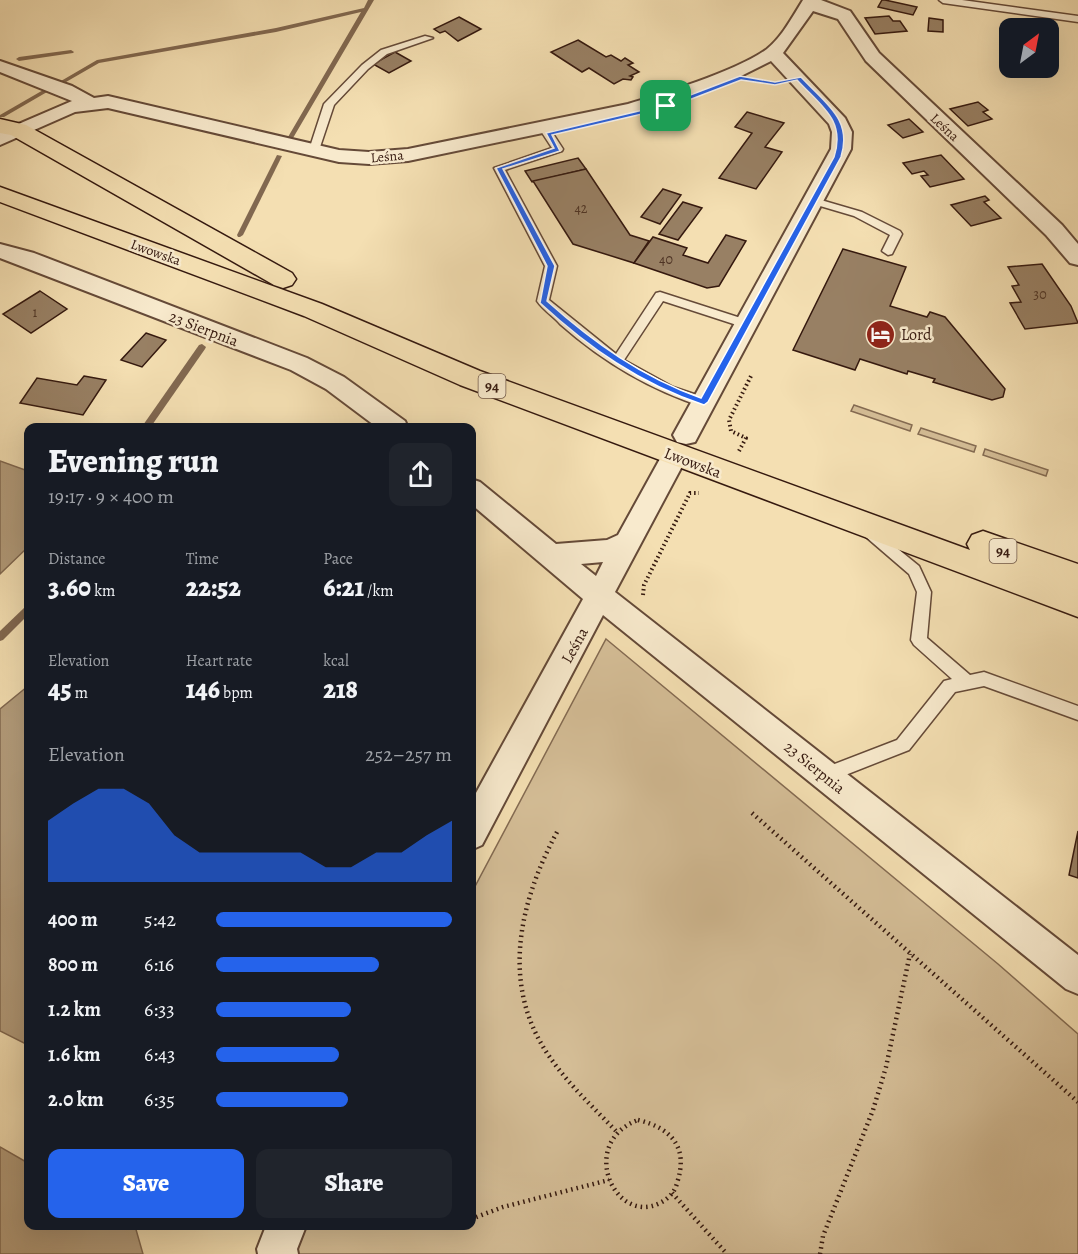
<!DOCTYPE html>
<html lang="en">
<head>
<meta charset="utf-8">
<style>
	:root { --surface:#171b24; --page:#20242c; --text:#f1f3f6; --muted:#9ea1a6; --accent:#2563eb }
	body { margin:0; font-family:Alegreya,serif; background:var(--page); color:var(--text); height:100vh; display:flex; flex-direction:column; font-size:22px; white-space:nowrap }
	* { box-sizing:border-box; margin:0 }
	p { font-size:20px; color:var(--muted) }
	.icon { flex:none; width:33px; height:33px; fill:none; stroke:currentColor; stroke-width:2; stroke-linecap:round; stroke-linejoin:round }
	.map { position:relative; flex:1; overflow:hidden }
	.panel { position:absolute; left:24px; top:423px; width:452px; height:807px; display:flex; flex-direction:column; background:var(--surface); border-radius:12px; box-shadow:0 6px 24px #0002 }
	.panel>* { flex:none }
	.needle { width:39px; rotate:32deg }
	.tools { position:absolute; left:999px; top:18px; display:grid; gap:12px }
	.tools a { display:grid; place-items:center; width:60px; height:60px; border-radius:12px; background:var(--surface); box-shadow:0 6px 24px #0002; font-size:30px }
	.pin { position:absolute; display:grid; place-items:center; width:51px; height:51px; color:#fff; margin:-26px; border-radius:12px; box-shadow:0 3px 9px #0006 }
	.round { display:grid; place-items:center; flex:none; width:63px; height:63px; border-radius:12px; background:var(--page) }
	.headline { display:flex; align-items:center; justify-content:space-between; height:102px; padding:0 24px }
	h1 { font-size:33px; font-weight:800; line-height:45px }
	.metrics { display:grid; grid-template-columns:repeat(3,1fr); gap:9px; height:102px; padding:6px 24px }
	.metrics div { display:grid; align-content:center }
	.metrics b { font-size:26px; font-weight:800 }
	.metrics small { font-size:16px; font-weight:400 }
	.metrics p { font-size:16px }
	.chart { height:168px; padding:12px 24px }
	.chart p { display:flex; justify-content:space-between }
	.chart svg { width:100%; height:108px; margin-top:6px; fill:var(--accent); opacity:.7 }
	.cta { display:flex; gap:12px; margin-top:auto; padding:12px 24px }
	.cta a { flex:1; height:69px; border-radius:12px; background:var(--accent); color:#fff; font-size:24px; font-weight:800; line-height:69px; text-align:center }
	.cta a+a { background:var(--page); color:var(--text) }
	ul { padding:0 24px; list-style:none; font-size:20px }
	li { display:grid; grid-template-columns:96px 72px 1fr; align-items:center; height:45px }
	li i { height:15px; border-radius:8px; background:var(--accent) }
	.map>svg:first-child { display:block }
</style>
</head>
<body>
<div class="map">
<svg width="1078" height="1254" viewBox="0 0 1078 1254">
	<rect width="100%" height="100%" fill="#f4dfb2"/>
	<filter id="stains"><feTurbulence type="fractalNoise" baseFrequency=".00333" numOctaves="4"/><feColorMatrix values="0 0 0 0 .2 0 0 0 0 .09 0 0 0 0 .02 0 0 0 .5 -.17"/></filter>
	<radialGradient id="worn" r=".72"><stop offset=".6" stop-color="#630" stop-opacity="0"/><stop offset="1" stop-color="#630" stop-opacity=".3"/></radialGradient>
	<g fill="#d4bd96" stroke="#846b52" stroke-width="1.5">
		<path d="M854 405 912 425 910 431 851 411Z"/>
		<path d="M921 428 976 446 974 452 918 434Z"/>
		<path d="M985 449 1048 470 1046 476 983 455Z"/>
		<path d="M606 639 998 964 1078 1034V1254H273L291 1226H471V894Z"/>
	</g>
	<g fill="#b39c7b" stroke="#816850" stroke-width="1.5">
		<path d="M0 461 28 471V547L0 574Z"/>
		<path d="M28 686V1045L0 1031V709Z"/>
		<path d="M0 1147 28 1163V1226H135L143 1254H0Z"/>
	</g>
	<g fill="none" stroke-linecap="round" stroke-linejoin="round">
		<g fill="#816850" fill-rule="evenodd">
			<path d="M368 0H374L293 138 288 137 361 12 276 32 99 63 66 82 61 81 97 60 276 28 364 8Z"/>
			<path d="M71 50 74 52 73 53 19 61 16 59 19 57Z"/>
			<path d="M45 89 48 91 47 92 4 117H0V115Z"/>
			<path d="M277 155 282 156 243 235 240 237H238L237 235Z"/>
			<path d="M202 344 206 347 205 349 150 428H141L199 345Z"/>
			<path d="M28 606V615L3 640 0 641V631L25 607Z"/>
		</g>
	</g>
	<g fill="#988064" stroke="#35190f" stroke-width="1.5">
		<path d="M882 0H885L917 7 913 15 878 7Z"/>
		<path d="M889 16 893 21H900L907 31 875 34 865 18Z"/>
		<path d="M459 17 481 29 458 41 445 31 440 33 434 29Z"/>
		<path d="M929 18 943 20V32L928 31Z"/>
		<path d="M578 40 606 57 611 55 621 61 625 58 633 63 628 65 639 72 630 76 633 77 631 80 623 79 614 84 589 68 582 72 551 52Z"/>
		<path d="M395 52 411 61 389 73 373 64Z"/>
		<path d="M978 102 988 110 983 112 992 119 968 126 950 109Z"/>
		<path d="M747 112 784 123 765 147 782 152 756 189 719 178 752 133 735 127Z"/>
		<path d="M909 119 923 132 903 138 888 125Z"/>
		<path d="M941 155 964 179 930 187 921 176 928 175 924 171 912 174 903 163Z"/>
		<path d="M578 158 586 169 532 182 525 171Z"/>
		<path d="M586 169 630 235 649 241 634 263 573 244 533 181Z"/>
		<path d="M663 189 681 195 660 224 641 217Z"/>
		<path d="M985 196 989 200 984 202 1001 218 971 226 951 205Z"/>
		<path d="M683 202 702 208 678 240 659 234Z"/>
		<path d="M726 235 746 241 719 286 707 288 634 263 653 237 687 248 683 255 708 263Z"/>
		<path d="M843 249 906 267 890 306 927 317 930 312 945 317 1005 389 1003 397 992 400 933 382 935 379 908 371 907 374 860 359 855 370 793 350Z"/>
		<path d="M1042 264 1071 306 1078 323 1025 329 1010 303 1021 302 1012 286 1019 285 1008 267Z"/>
		<path d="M40 291 67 309 31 333 3 314Z"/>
		<path d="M146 333 166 340 142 367 121 360Z"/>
		<path d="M84 376 106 380 83 415 20 403 37 378 77 385Z"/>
		<path d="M1078 831V878L1069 875Z"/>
	</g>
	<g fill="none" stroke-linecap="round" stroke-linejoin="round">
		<defs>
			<g id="service">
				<path d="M939 0H962L1078 16V22L943 3Z"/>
				<path d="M425 36 433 38 387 54 368 69 334 105 319 150 310 152 309 150 324 104 362 65 381 50Z"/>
				<path d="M544 125 548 126 563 149 562 151 505 170 557 266 549 300 616 354 656 293 660 292 750 321V327L746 328 663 301 624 360 673 387 709 399 710 402 709 405 704 407C650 390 602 361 560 324 553 316 543 310 537 301L545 266 494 168 552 148 539 128Z"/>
				<path d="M814 198 862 212 900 231 902 234 892 254 888 255 882 251 890 235 854 216 810 203 809 201Z"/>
				<path d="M871 527 919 566 931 592 927 638 970 675 984 672 1078 706V720L984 686 955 692 909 750 825 783 819 780 817 775 819 770 897 740 944 681 952 679 914 645 911 640 917 592 909 574 866 537 864 533Z"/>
			</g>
			<g id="minor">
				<path d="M803 0H821L850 11 879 53 1062 225 1078 244V265L1070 263 1046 235 866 61 838 19 813 11 783 53 845 118 852 132 851 149 695 442 686 444 677 442 673 435 831 149 832 132 829 124 771 61 739 77 639 113 408 161 369 164 339 162 108 108 75 112 0 145V132L72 101 0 72V61L72 86 94 98 108 96 339 150 369 152 408 149 628 104C665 93 737 71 767 49 782 37 793 16 803 0Z"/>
				<path d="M0 244 34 253 307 358 344 377 405 421 408 428H378L326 389 291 370 0 258Z"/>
				<path d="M675 445 684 448 688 455 615 592 1078 955V994L1066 989 603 615 482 845 471 850V802L583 599 471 504V479L480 482 556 544 607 540 618 535 666 448ZM603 562 596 576 581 564Z"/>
				<path d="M266 1226H306L297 1249 298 1254H258L257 1249Z"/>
			</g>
			<g id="primary">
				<path d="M0 119 26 125 292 273 296 279 292 285 283 288 274 285 11 135 0 133Z"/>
				<path d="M0 187 322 304 480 371 970 550 967 544 972 535 983 531 1078 564V617L460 385 304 316 0 202Z"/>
			</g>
		</defs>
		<use href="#service" stroke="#654a38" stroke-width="3"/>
		<use href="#minor" stroke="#654a38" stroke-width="4"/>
		<use href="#primary" stroke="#35190f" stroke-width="3"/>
		<g stroke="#35190f" stroke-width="4" stroke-dasharray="1.5 3" stroke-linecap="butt">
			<path d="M739 451 746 438 731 431 729 420 752 374"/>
			<path d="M643 595 644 585 690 493H699"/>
		</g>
		<g stroke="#35190f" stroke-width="4.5" stroke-dasharray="1.5 4" stroke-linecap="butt">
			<path d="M752 813 1078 1102"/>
			<path d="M557 832C519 903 500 985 549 1056 568 1084 593 1107 616 1131"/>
			<path d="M638 1120C671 1128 689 1147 677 1183 675 1192 668 1199 660 1203 615 1226 577 1143 638 1120Z"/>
			<path d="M672 1193 727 1254"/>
			<path d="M471 1219 503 1207 609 1180"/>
			<path d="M820 1254 823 1236 873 1110 886 1067 910 954"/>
		</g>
		<use href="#service" fill="#f8eacd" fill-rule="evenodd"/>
		<use href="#minor" fill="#f8eacd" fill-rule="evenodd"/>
		<use href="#primary" fill="#f4dfb2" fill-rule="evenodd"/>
	</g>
	<path fill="#2563eb" stroke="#fff" stroke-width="1.5" fill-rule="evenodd" d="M740 76 775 82 801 77C825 103 853 119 841 157L708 402 704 405C640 384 589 348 540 303L547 266 496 168 554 148 546 133 664 105ZM741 80 775 85 797 80C821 106 846 120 834 157L701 398C642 377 594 343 547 301L555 266 503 169 560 151 552 135 668 108Z"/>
	<defs>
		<symbol id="hotel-disc" viewBox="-11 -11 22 22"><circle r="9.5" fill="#8f2418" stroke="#f8eacd"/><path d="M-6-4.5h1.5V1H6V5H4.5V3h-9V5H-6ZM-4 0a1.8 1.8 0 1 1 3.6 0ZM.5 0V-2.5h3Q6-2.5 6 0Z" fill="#fff"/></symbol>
	</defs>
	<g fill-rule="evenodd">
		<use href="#hotel-disc" x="864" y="318" width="33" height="33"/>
	</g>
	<g text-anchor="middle" stroke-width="5" stroke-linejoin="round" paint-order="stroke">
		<g font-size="14" fill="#35190f" stroke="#f8eacd">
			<text transform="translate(945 127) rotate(43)" y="5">Leśna</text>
			<text transform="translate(387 156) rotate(-5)" y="5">Leśna</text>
			<text transform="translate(156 252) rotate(20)" y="5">Lwowska</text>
		</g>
		<g font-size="14" fill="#4e3324">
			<text x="581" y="213">42</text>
			<text x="666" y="264">40</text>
			<text x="1040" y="299">30</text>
			<text x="35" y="317">1</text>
		</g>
		<g fill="#f8eacd" stroke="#705848" stroke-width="1.5">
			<rect x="478.5" y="374" width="27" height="24" rx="4.5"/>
			<rect x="989.5" y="539" width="27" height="24" rx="4.5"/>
		</g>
		<g font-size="15" font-weight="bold" fill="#35190f">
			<text x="492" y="391">94</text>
			<text x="1003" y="556">94</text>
		</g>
		<g font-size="16" fill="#35190f" stroke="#f8eacd">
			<text transform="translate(204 328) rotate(21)" y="6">23 Sierpnia</text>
			<text transform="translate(693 462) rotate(21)" y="6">Lwowska</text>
			<text transform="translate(574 645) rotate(-61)" y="6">Leśna</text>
			<text transform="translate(815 767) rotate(39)" y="6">23 Sierpnia</text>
		</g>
		<g font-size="16" fill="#35190f" stroke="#f8eacd" text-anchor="start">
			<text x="901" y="340">Lord</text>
		</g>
	</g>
	<rect width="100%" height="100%" filter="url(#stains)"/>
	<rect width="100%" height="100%" fill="url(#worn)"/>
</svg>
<div class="tools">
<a><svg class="needle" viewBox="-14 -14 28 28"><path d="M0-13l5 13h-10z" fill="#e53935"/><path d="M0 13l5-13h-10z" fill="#9ea1a6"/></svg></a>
</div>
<div class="pin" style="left:666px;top:106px;background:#1e9e55"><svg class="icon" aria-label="arrive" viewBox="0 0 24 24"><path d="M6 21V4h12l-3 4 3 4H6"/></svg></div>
<section class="panel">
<div class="headline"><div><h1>Evening run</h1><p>19:17 · 9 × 400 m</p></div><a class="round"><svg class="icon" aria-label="share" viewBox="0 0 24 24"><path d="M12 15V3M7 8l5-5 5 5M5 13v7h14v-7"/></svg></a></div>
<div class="metrics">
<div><p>Distance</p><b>3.60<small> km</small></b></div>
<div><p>Time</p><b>22:52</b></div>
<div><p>Pace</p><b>6:21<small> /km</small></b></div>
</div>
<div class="metrics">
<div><p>Elevation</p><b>45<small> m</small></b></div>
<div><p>Heart rate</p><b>146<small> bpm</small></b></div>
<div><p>kcal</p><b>218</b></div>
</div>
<div class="chart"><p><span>Elevation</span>252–257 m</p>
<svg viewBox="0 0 160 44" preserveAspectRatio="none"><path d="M0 44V19L10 12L20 6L30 6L40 12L50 25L60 32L70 32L80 32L90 32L100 32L110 38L120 38L130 32L140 32L150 25L160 19V44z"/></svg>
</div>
<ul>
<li><b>400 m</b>5:42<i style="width:100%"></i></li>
<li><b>800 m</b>6:16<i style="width:69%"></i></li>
<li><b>1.2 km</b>6:33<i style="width:57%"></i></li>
<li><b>1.6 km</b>6:43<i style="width:52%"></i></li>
<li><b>2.0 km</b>6:35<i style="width:56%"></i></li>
</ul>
<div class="cta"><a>Save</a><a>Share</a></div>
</section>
</div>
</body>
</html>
